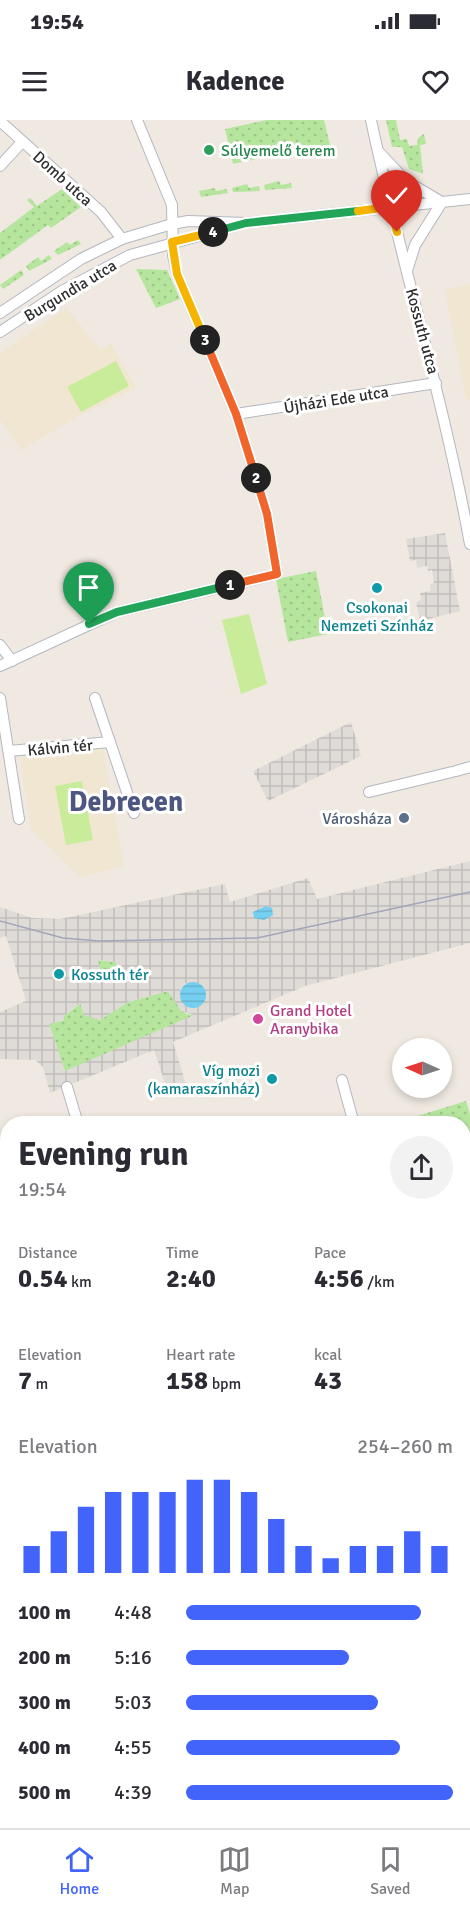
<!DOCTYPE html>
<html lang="en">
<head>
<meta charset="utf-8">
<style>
	:root { --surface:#fff; --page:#f2f2f3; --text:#2b2b33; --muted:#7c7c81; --line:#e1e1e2; --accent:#4264fb }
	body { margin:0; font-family:Signika,sans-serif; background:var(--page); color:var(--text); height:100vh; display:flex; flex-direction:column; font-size:22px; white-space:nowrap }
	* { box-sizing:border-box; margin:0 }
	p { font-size:20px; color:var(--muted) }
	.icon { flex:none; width:33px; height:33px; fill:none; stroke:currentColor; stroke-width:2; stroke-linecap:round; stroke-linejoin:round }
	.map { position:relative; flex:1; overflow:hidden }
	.panel { position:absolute; left:0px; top:996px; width:471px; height:712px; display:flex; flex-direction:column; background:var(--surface); border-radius:24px 24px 0 0; box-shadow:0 3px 9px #0003 }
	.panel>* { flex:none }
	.needle { width:39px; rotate:273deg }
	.fabs { position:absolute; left:392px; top:918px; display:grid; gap:12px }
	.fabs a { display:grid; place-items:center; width:60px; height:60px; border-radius:50%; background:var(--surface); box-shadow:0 3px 9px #0003; font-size:30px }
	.pin { position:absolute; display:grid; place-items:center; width:51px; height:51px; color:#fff; margin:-62px -26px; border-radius:50% 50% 50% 0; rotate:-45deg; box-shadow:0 0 6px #0007 }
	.pin .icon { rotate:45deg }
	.km { position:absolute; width:30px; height:30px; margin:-15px; border-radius:50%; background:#222; color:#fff; font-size:16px; line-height:30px; text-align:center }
	.round { display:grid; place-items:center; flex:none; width:63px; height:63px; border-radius:32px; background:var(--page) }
	.summary { display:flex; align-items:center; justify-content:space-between; height:102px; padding:0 18px }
	h1 { font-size:33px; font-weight:700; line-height:45px }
	.stats { display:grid; grid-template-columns:repeat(3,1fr); gap:9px; height:102px; padding:6px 18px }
	.stats div { display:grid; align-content:center }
	.stats b { font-size:26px; font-weight:700 }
	.stats small { font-size:16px; font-weight:400 }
	.stats p { font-size:16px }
	.chart { height:168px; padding:12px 18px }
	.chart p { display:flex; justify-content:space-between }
	.chart svg { width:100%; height:108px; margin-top:6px; stroke:var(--accent); stroke-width:6 }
	ul { padding:0 18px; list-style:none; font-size:20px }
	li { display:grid; grid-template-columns:96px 72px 1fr; align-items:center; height:45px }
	li i { height:15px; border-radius:8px; background:var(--accent) }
	.status { display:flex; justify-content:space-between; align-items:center; height:42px; padding:0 30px; background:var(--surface); direction:ltr }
	.status svg { height:16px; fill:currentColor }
	header { display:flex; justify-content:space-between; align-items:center; height:78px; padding:0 18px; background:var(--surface); font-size:27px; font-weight:700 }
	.dock { display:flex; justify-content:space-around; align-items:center; height:84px; border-top:2px solid var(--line); background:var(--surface); font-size:16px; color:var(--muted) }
	.dock a { display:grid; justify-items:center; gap:3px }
	.dock .current { color:var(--accent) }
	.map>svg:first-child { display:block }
</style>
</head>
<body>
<div class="status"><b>19:54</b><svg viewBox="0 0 49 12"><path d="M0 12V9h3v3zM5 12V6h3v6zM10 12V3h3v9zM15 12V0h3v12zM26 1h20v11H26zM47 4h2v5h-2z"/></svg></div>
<header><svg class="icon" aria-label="menu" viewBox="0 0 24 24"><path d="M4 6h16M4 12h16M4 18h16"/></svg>Kadence<svg class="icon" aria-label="heart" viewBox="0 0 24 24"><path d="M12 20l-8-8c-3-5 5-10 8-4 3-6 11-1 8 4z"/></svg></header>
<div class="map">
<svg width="470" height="1708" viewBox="0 0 470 1708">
	<defs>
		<pattern id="grass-dots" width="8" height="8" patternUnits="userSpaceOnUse" patternTransform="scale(1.5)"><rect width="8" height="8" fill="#b6e59e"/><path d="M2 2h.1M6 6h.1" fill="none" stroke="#9dc588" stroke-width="1.8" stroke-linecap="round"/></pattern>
		<pattern id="plaza-grid" width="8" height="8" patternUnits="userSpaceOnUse" patternTransform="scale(1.5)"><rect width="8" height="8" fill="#dfdcd8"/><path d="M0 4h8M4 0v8" fill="none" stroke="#c0bdba"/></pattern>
		<pattern id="water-rules" width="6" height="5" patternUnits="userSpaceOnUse" patternTransform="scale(1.5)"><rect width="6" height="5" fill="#75cff0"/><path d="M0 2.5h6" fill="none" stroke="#66b2ce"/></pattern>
	</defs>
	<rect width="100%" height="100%" fill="#efe9e1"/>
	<g fill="#f0e6d1">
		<path d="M470 164V279L466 280 445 170Z"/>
		<path d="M66 188 101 230 111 223 136 268 77 297 21 330 0 299V233Z"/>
		<path d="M103 627 124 746 81 757 31 710 20 638Z"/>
	</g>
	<g fill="url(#grass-dots)">
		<path d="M266 0H324L330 25 301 32 296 30 233 44 225 9Z"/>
		<path d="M386 0H396L400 20 407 19 409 26 417 25 418 18 424 14 426 24 420 25 423 54 409 49 402 27H392Z"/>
		<path d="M279 61 281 65 291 63 292 68 265 70 264 65Z"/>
		<path d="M247 64 249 68 259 66 260 71 233 72 232 68Z"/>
		<path d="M215 68 216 71 227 69 228 73 201 77 199 71Z"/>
		<path d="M62 69 81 87 51 108 48 105 0 140V113L34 87 27 80 30 78 37 86Z"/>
		<path d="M78 120 81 124 58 135 54 131 67 122 70 125Z"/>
		<path d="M49 135 52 139 29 151 26 146 38 137 41 141Z"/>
		<path d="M136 149 167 150 180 179 156 188Z"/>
		<path d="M21 150 24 155 3 169 0 165Z"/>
		<path d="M316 451 328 514 288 522 276 459Z"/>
		<path d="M97 840 116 842 118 847 101 859Z"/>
		<path d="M168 871 186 894 195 895 65 952 49 904 64 900V896L81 883 100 900 128 882Z"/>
		<path d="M466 981 470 994V1034L464 1036V1004L413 1003 411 998Z"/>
	</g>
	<g fill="#c9ec9a">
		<path d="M116 241 129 266 81 292 67 267Z"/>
		<path d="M249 494 267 564 241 574 222 500Z"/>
		<path d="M82 661 93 720 66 725 55 666Z"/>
	</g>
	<g fill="url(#plaza-grid)" fill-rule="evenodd">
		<path d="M445 413 460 491 420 501 416 482 421 480 420 473 431 471 430 464 434 463 432 450 428 451 427 446 417 448 416 440 410 441 406 419Z"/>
		<path d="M351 602 361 636 268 681 253 651Z"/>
		<path d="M470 741V823L305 866 173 922 187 968 169 975 154 930 50 973 43 947 35 940 0 939V892L26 881 6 816 0 818V787L32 798 60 799 225 764 230 782 308 758 317 779ZM98 840 116 842 117 847 102 859ZM185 863 206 875 201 886 180 870ZM168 871 181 891 194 895 65 951 49 904 64 900V896L80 883 84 895 100 900 128 882Z"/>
	</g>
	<g fill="url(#water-rules)">
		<path d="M266 786 272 788 273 795 264 800 254 798 253 792Z"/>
		<circle cx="193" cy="875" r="13"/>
	</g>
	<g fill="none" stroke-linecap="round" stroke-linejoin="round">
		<defs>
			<g id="minor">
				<path d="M371 0C401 142 444 281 470 424"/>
				<path d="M0 1 101 92 122 119"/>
				<path d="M378 31 406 61 440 81"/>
				<path d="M0 46 22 22"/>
				<path d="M407 151 415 125 442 82"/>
				<path d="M0 193 81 139 122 119 172 104 188 101 246 103 470 79"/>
				<path d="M0 212 62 171 130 135 235 106"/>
				<path d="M236 294 436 263"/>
				<path d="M0 525 12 541"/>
				<path d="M0 546 117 492 277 454 267 394 236 294 177 154 173 135 172 85 137 0"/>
				<path d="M0 578 19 699"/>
				<path d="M95 578 134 693"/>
				<path d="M9 631 110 622"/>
				<path d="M456 651 470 647"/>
				<path d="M369 672 452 652"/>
				<path d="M342 960 354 1004"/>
				<path d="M67 967 78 1004"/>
				<path d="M464 1241 470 1238"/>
				<path d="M0 1253 8 1251"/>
				<path d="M464 1416 470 1445"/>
				<path d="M0 1440 8 1439"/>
				<path d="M0 1507H8"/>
				<path d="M0 1518H8"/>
				<path d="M464 1539 470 1538"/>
				<path d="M299 1701 300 1708"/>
				<path d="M92 1708V1701"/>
			</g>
		</defs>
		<use href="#minor" stroke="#b4b7c1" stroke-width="12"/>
		<use href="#minor" stroke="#fff" stroke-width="10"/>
		<path stroke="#a3a6b8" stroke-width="1.5" d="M0 801 63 818 99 821 257 818 470 772"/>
	</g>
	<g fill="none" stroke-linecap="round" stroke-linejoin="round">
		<defs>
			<path id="split-1" d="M89 504 117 492 230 465"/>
			<path id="split-2" d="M230 465 277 454 267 394 256 358"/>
			<path id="split-3" d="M205 220 236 294 256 358"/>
			<path id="split-4" d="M205 220 177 154 172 122 213 112"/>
			<path id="split-5" d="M213 112 246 103 358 91"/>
			<path id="split-6" d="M358 91 390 87 397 112"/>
		</defs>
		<use href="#split-1" stroke="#fff" stroke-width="12"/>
		<use href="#split-2" stroke="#fff" stroke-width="12"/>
		<use href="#split-3" stroke="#fff" stroke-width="12"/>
		<use href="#split-4" stroke="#fff" stroke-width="12"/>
		<use href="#split-5" stroke="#fff" stroke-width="12"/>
		<use href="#split-6" stroke="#fff" stroke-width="12"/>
		<use href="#split-1" stroke="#22a559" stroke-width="8"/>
		<use href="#split-2" stroke="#f0652b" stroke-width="8"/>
		<use href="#split-3" stroke="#f0652b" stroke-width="8"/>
		<use href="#split-4" stroke="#f5b400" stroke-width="8"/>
		<use href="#split-5" stroke="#22a559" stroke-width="8"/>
		<use href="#split-6" stroke="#f5b400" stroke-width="8"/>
	</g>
	<circle fill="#2e9e5b" stroke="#fff" stroke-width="2" cx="209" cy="30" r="6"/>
	<g fill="#0f9aa8" stroke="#fff" stroke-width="2">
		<circle cx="377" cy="468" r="6"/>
		<circle cx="59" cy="854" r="6"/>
		<circle cx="272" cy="959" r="6"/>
	</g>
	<circle fill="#5c6f8a" stroke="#fff" stroke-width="2" cx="404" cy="698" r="6"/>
	<circle fill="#d1479c" stroke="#fff" stroke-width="2" cx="258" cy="899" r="6"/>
	<g text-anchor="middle" stroke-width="6" stroke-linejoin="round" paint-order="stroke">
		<g font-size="16" fill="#27864d" stroke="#fff" text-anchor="start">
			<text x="221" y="36">Súlyemelő terem</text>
		</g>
		<g font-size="16" fill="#2e2e2e" stroke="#fff">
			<text transform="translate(63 58) rotate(42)" y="6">Domb utca</text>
			<text transform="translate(70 170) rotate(-31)" y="6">Burgundia utca</text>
			<text transform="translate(423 211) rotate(75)" y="6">Kossuth utca</text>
			<text transform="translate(336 279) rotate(-9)" y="6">Újházi Ede utca</text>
			<text transform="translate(60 627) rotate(-5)" y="6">Kálvin tér</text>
		</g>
		<g font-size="16" fill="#0d838f" stroke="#fff">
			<text x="377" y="493">Csokonai<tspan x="377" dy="18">Nemzeti Színház</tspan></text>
			<text x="71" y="860" text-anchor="start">Kossuth tér</text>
			<text x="260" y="956" text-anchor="end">Víg mozi<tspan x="260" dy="18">(kamaraszínház)</tspan></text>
		</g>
		<g font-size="16" fill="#4e5e75" stroke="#fff" text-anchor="end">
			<text x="392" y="704">Városháza</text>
		</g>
		<g font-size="16" fill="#b23c85" stroke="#fff" text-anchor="start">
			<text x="270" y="896">Grand Hotel<tspan x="270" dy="18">Aranybika</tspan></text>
		</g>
		<g font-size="28" font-weight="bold" fill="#4d5680" stroke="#fff">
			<text x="126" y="691">Debrecen</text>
		</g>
	</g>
</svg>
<div class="fabs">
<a><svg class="needle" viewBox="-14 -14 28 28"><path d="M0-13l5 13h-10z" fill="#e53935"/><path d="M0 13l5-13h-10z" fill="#7c7c81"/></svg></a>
</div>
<div class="pin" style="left:89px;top:504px;background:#1e9e55"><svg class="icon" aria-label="arrive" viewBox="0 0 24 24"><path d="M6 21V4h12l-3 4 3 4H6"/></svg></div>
<div class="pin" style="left:397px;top:112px;background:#d93025"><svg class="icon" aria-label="check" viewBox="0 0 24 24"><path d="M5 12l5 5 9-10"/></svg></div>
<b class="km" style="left:230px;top:465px">1</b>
<b class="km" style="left:256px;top:358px">2</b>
<b class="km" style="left:205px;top:220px">3</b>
<b class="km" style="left:213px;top:112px">4</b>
<section class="panel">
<div class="summary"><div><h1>Evening run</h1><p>19:54</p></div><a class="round"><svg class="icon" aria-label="share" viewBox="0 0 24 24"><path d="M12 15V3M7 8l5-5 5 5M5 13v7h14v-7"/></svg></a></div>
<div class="stats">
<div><p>Distance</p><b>0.54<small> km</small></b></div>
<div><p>Time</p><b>2:40</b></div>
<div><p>Pace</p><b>4:56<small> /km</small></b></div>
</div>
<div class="stats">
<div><p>Elevation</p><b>7<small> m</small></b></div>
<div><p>Heart rate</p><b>158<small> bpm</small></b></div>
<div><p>kcal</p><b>43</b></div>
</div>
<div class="chart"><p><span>Elevation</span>254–260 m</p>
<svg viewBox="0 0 160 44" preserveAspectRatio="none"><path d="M5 44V33M15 44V27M25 44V17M35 44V11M45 44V11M55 44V11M65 44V6M75 44V6M85 44V11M95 44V22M105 44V33M115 44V38M125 44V33M135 44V33M145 44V27M155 44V33"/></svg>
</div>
<ul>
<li><b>100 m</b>4:48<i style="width:88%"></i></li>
<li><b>200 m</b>5:16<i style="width:61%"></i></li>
<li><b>300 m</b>5:03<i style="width:72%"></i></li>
<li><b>400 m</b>4:55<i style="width:80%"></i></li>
<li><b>500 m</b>4:39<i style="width:100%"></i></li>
</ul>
</section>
</div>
<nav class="dock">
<a class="current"><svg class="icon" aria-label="home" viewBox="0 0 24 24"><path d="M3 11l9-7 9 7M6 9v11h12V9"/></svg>Home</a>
<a><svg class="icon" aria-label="map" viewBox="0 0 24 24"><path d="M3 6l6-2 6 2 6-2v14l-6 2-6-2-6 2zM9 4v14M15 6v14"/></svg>Map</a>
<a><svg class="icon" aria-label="saved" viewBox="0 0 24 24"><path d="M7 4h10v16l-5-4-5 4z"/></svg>Saved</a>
</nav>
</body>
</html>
